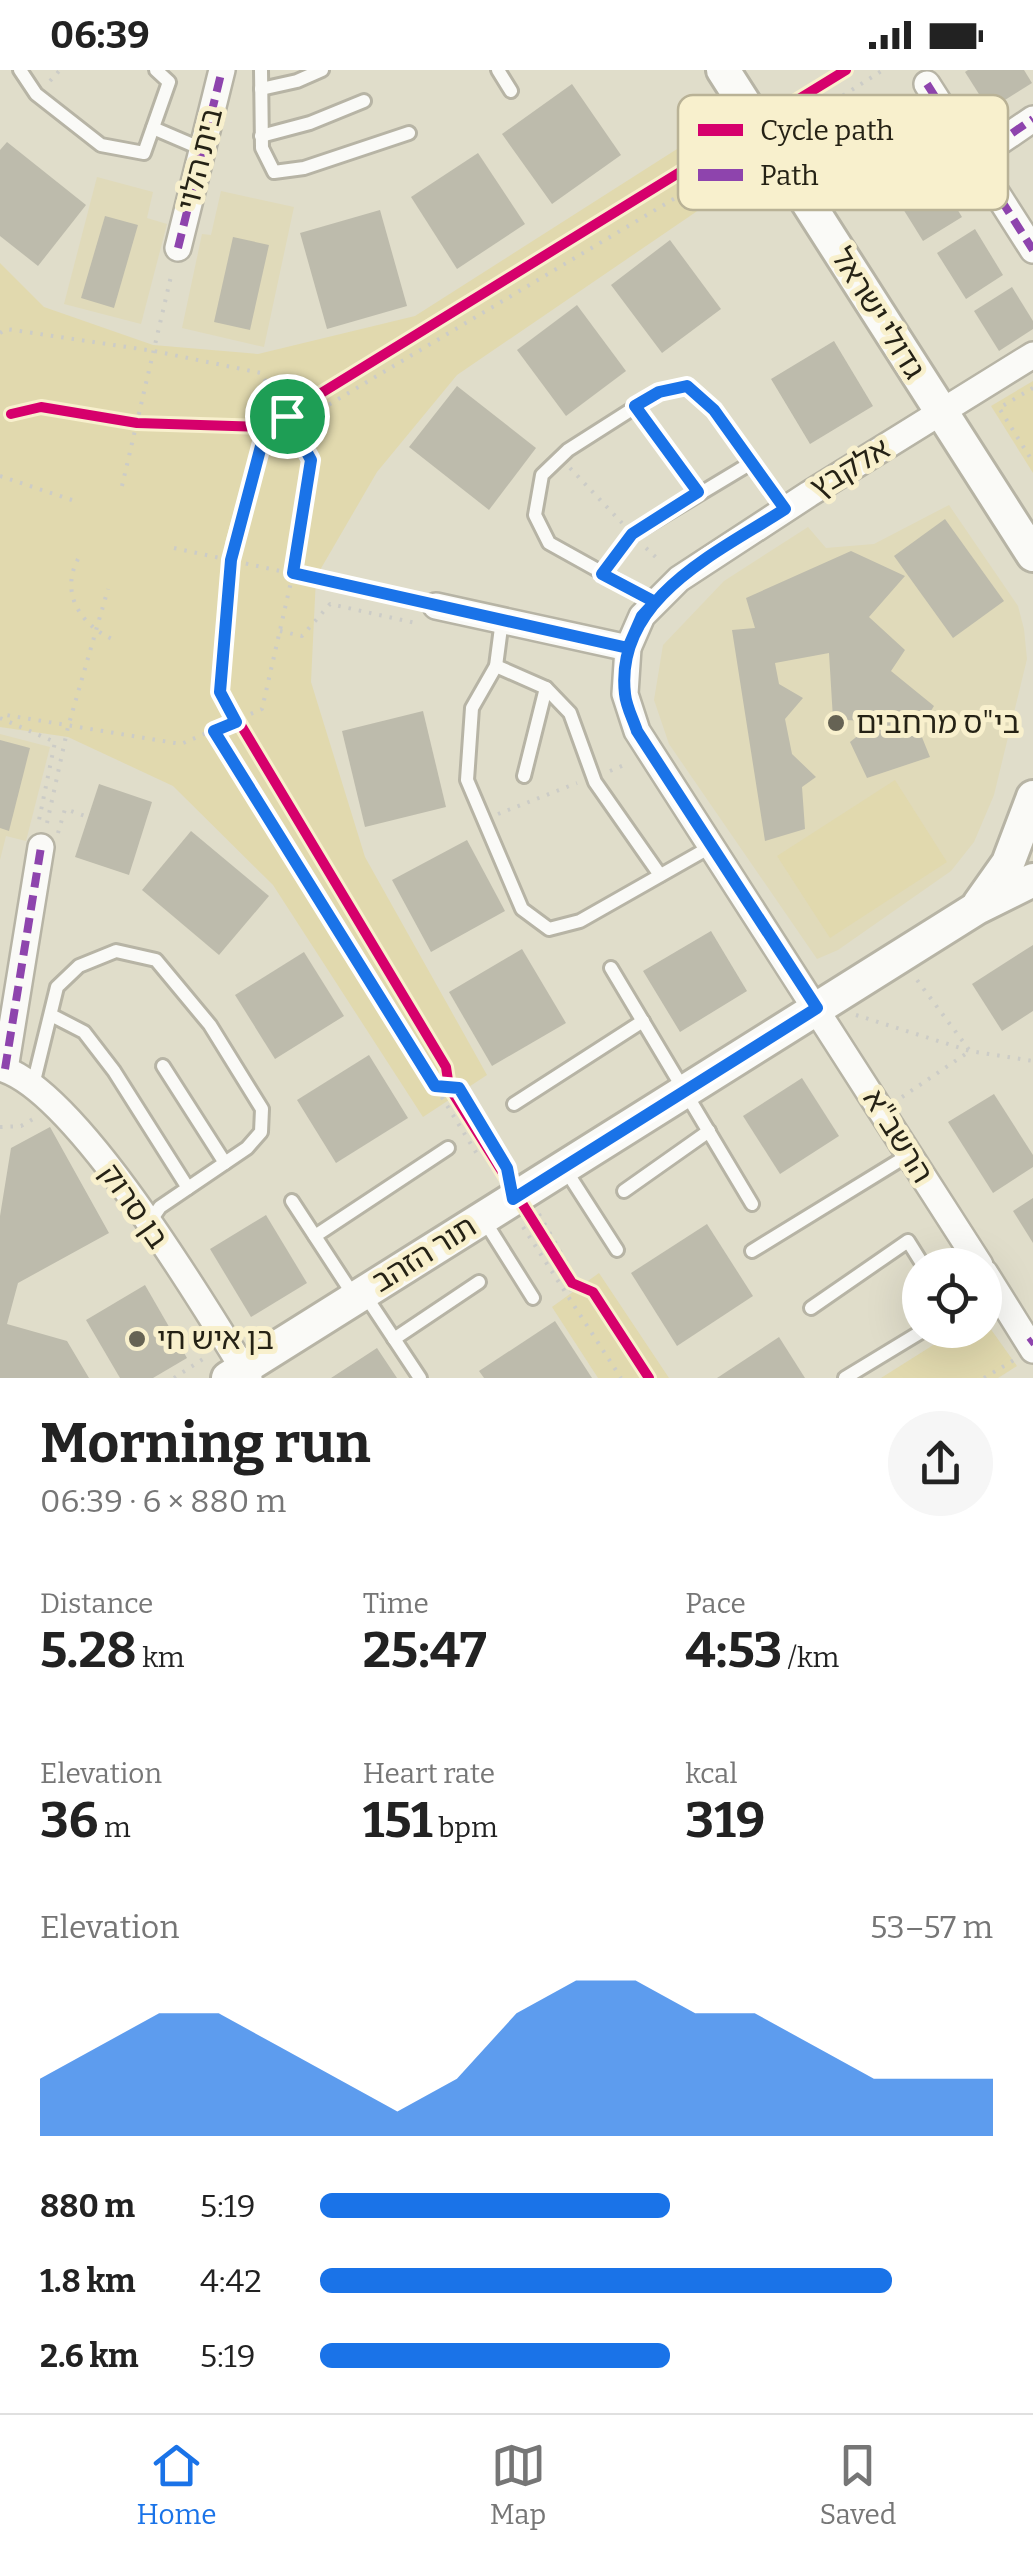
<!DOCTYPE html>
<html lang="en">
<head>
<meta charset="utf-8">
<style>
	:root { --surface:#fff; --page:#f6f6f6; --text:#222; --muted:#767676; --line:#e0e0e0; --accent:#1a73e8 }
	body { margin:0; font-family:Bitter,"Noto Sans Hebrew",serif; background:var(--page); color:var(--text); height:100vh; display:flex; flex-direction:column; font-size:38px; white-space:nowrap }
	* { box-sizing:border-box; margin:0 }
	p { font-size:32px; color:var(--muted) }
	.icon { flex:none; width:55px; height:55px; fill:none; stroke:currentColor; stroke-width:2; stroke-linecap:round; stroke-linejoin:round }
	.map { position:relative; height:1308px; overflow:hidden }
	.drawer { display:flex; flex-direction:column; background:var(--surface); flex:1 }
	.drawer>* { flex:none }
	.buttons { position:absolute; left:902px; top:1178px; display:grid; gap:20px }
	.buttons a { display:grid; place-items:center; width:100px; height:100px; border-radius:50%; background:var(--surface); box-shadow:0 10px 40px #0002; font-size:50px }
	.pin { position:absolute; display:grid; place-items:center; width:85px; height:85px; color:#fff; margin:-42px; border:5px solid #fff; border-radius:50%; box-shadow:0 2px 10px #0007 }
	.round { display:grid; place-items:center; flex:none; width:105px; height:105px; border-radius:52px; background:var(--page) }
	.head { display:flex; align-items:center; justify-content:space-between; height:170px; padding:0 40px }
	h1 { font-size:55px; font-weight:700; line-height:75px }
	.figures { display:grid; grid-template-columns:repeat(3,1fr); gap:15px; height:170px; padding:10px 40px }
	.figures div { display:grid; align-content:center }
	.figures b { font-size:50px; font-weight:700 }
	.figures small { font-size:28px; font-weight:400 }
	.figures p { font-size:28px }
	.chart { height:280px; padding:20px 40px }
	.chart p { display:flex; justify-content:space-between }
	.chart svg { width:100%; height:180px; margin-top:10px; fill:var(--accent); opacity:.7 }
	ul { padding:0 40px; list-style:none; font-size:32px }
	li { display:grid; grid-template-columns:160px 120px 1fr; align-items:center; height:75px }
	li i { height:25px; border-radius:12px; background:var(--accent) }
	.status { display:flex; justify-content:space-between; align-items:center; height:70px; padding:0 50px; background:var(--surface); direction:ltr }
	.status svg { height:28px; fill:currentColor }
	.dock { display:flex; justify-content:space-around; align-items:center; height:140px; border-top:2px solid var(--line); background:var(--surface); font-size:28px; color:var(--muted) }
	.dock a { display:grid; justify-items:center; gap:5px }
	.dock .active { color:var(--accent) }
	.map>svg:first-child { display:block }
</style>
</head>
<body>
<div class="status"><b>06:39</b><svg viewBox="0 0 49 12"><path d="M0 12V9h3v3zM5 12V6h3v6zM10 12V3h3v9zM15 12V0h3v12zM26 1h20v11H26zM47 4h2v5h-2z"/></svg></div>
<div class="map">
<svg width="1033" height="1308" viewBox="0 0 1033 1308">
	<rect width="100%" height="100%" fill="#e0ddca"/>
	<g fill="#e0daba">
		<path d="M97 107 153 122 147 148 167 154 141 254 64 234Z"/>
		<path d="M221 121 294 137 264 277 182 258 202 164 211 165Z"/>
		<path d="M949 435 1018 536 1024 559 1027 589 994 725 974 772 951 801 838 880 817 889 669 674 654 630 663 575 724 511 808 457 826 478 874 474Z"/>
		<path d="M0 664 50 677 26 771 6 766 0 790Z"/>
	</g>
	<g fill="#e1d9ae">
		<path d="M699 65 731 118 457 305 377 402 316 507 311 612 365 787 487 1005 423 1047 273 815 173 716 68 667 0 657V193L44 237 153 275 258 284 415 246Z"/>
		<path d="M1033 311V403L991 336Z"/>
		<path d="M895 710 947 792 830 868 777 786Z"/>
		<path d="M599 1203 669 1308H598L552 1237Z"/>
		<path d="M985 1251 1017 1296 998 1308H881L957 1260H985Z"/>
	</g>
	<g fill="#bdbbac">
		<path d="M968 0H1024L1032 13 989 40 965 2Z"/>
		<path d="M572 14 621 85 552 134 502 64Z"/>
		<path d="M7 72 86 135 38 196 0 166V80Z"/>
		<path d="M478 83 525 154 457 199 411 127Z"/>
		<path d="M934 101 962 147 923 171 895 126Z"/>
		<path d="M380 140 407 236 327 259 300 163Z"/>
		<path d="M105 146 138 155 114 238 81 228Z"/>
		<path d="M975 159 1003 205 966 229 937 183Z"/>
		<path d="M233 167 269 175 250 260 214 252Z"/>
		<path d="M670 170 721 239 662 283 611 215Z"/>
		<path d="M1012 217 1033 251V259L999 281 974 241Z"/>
		<path d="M577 235 626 301 566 346 517 280Z"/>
		<path d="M834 271 873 336 810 374 771 309Z"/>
		<path d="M457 316 536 378 489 440 409 377Z"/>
		<path d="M945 449 1004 531 953 568 894 486Z"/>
		<path d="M851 481 905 506 869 547 905 580 891 601 934 636 919 660 930 687 867 708 850 672 875 652 833 649 829 583 775 593 779 614 803 628 785 649 792 684 816 707 802 717 805 759 765 771 732 560 755 558 746 528Z"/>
		<path d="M423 641 446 737 365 757 342 661Z"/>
		<path d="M0 670 30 678 9 761 0 758Z"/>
		<path d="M99 714 152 732 129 805 75 787Z"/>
		<path d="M191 761 269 826 219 885 142 820Z"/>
		<path d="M467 770 505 841 431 882 392 810Z"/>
		<path d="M711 861 747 921 680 962 643 901Z"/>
		<path d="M1033 875V941L1002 961 972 914Z"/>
		<path d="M522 879 566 953 492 996 449 922Z"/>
		<path d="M304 882 344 946 275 989 235 925Z"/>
		<path d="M369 985 408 1048 336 1093 297 1030Z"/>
		<path d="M802 1008 839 1066 780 1104 743 1046Z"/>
		<path d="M994 1024 1033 1085V1097L993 1123 948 1052Z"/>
		<path d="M50 1057 109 1163 18 1213 7 1254 67 1271 89 1308H0V1146L11 1078Z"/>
		<path d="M1033 1128V1173L1013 1141Z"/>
		<path d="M266 1145 307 1213 251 1247 210 1179Z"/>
		<path d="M707 1154 753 1226 677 1276 631 1203Z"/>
		<path d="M145 1215 187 1288 153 1308H120L86 1250Z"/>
		<path d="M555 1251 592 1308H484L479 1301Z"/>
		<path d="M779 1267 805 1308H717Z"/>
		<path d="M377 1278 397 1308H331L351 1295Z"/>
	</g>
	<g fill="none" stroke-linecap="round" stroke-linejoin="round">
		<defs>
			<g id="service">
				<path d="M20 0 36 24 101 75 144 83 169 12 156 0"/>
				<path d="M261 0 262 78 274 102 304 98 409 63"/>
				<path d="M498 0 511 21"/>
				<path d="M261 19 297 11 322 0"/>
				<path d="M153 58 202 79"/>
				<path d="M261 66 310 53 364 31"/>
				<path d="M602 505 633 464 751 393"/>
				<path d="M655 532 549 473 535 445 542 405 568 380 659 322 687 316 714 340 785 439"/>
				<path d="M502 550 496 596 472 638 467 710 522 839 549 859 580 851 712 776"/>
				<path d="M496 596 546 618 570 643 595 712 660 805"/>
				<path d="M524 706 546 618"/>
				<path d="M611 898 752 1134"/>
				<path d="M51 945 84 962 114 1001 188 1118"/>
				<path d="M163 996 225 1093"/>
				<path d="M33 1015 57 917 79 896 116 881 156 890 210 955 262 1039 261 1062 247 1078 160 1137 149 1153"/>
				<path d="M514 1034 643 951"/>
				<path d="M565 1099 617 1180"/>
				<path d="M624 1121 709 1061"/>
				<path d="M292 1131 354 1226"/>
				<path d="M484 1150 533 1228"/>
				<path d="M315 1166 448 1078"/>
				<path d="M752 1181 910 1084"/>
				<path d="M365 1225 420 1308"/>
				<path d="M811 1238 908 1171 923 1195"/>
				<path d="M394 1269 479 1212"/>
				<path d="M845 1308 924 1260"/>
			</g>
			<g id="minor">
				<path d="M927 14 1033 180"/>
				<path d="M974 89 1033 49"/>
				<path d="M178 178 222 0"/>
				<path d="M436 536 628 578"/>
				<path d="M0 998C76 1019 205 1237 249 1308"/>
				<path d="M5 999 41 777"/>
				<path d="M980 1195 637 661 625 624 628 578 642 546 679 509 809 424 1033 285"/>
				<path d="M985 1203 1033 1280"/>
			</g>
			<g id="tertiary">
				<path d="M723 0 1033 485"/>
				<path d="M979 834 1008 793 1033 727"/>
				<path d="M228 1308 977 838 1033 810"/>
			</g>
		</defs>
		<use href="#service" stroke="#b7b4a5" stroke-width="18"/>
		<use href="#minor" stroke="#b7b4a5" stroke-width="30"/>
		<use href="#tertiary" stroke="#b7b4a5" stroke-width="38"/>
		<g stroke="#ccccc7" stroke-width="4" stroke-dasharray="2.5 8" stroke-linecap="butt">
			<path d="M50 11 60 0"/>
			<path d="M788 53H800L883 0"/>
			<path d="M0 263 6 259 154 281 261 303 311 390 293 503 262 639 181 674 0 644"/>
			<path d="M1033 318 999 338 1033 392"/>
			<path d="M646 351 690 412"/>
			<path d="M293 356 734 93 743 79"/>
			<path d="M570 398 622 453"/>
			<path d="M0 406 72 430"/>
			<path d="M122 416 172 202"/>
			<path d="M174 478 414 530"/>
			<path d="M646 478 661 492"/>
			<path d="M78 489C60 523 80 554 112 569"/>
			<path d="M280 561 302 566 330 534 420 554"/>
			<path d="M0 648 55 672 38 755"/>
			<path d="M215 661 477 1084"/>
			<path d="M610 701 629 693"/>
			<path d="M498 744 577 713"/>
			<path d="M47 753 68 657 108 519"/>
			<path d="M58 763 65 739 88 747"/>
			<path d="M856 945 970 981 1033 991"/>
			<path d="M435 1015 459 1019 507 1101"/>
			<path d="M902 1027 970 981 917 910"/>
			<path d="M0 1057 21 1056 35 1048"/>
			<path d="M539 1144 573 1204 570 1229"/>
			<path d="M523 1157 621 1308"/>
			<path d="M174 1308 206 1287"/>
			<path d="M984 1308 1014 1290"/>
		</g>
		<use href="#service" stroke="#fafaf7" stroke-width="12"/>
		<use href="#minor" stroke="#fafaf7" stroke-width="25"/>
		<use href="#tertiary" stroke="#fafaf7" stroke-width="32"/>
		<g stroke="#8e44ad" stroke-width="8" stroke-dasharray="15 8" stroke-linecap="butt">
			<path d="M927 14 1033 180"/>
			<path d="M974 89 1033 49"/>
			<path d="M178 178 222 0"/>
			<path d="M436 536 628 578"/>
			<path d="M5 999 41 777"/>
			<path d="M1029 1273 1033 1270"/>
		</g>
		<defs>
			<g id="cycleway">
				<path d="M11 344 41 337 137 353 266 357"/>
				<path d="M649 1308 593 1222 572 1213 449 1017 446 997 221 622 233 474 266 357 846 0"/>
			</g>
		</defs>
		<use href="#cycleway" stroke="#f8f0cd" stroke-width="16"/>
		<use href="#cycleway" stroke="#d6006c" stroke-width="10"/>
	</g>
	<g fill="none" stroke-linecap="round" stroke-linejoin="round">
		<defs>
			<path id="route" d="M287 346 266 357 231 490 220 622 236 652 214 661 435 1016 459 1018 507 1098 513 1129 817 938 637 661C633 649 626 636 625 624 614 528 719 482 785 439L714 340 687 316 659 322 635 336 698 422 632 464 602 504 655 532 642 546 628 578 293 503 311 390 287 346"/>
		</defs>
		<use href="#route" stroke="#fff" stroke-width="20"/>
		<use href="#route" stroke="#1a73e8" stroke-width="12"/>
	</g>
	<g fill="#666354" stroke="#f8f0cd" stroke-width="4">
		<circle cx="836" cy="653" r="10"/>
		<circle cx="137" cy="1269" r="10"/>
	</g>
	<g text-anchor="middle" stroke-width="10" stroke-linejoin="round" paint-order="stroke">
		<g font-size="30" fill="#252215" stroke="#f8f0cd">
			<text transform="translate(200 89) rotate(-76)" y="10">בית הלוי</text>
			<text transform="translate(878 243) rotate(58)" y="10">גדולי ישראל</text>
			<text transform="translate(850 398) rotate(-31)" y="10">אלקבץ</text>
			<text transform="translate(898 1066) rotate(58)" y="10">הרשב"א</text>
			<text transform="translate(134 1136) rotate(55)" y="10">בן סרוק</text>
			<text transform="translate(424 1184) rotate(-32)" y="10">תור הזהב</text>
		</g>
		<g font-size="30" fill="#252215" stroke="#f8f0cd" text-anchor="start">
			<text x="856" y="663">בי"ס מרחבים</text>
			<text x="157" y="1279">בן איש חי</text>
		</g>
	</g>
	<rect x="678" y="25" width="330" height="115" rx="15" fill="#f8f0cd" stroke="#b9b296" stroke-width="2.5"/>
	<rect x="698" y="54" width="45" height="12" fill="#d6006c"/>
	<rect x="698" y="99" width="45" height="12" fill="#8e44ad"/>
	<g font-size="28" fill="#252215">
		<text x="760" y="70">Cycle path</text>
		<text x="760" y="115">Path</text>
	</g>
</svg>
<div class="buttons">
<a><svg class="icon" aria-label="locate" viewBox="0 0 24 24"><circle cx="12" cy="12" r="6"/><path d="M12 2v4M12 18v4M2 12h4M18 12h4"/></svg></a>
</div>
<div class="pin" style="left:287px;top:346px;background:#1e9e55"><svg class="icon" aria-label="arrive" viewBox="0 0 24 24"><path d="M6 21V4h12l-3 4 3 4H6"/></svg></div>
</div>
<section class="drawer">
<div class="head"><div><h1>Morning run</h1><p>06:39 · 6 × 880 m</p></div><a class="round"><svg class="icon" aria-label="share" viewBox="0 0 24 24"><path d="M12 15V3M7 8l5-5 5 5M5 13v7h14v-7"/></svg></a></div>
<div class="figures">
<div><p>Distance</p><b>5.28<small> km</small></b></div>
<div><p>Time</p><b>25:47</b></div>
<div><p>Pace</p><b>4:53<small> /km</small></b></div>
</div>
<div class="figures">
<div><p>Elevation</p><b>36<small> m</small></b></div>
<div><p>Heart rate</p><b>151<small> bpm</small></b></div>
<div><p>kcal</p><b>319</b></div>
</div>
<div class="chart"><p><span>Elevation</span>53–57 m</p>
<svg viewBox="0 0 160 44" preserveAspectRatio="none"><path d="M0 44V30L10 22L20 14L30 14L40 22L50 30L60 38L70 30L80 14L90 6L100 6L110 14L120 14L130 22L140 30L150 30L160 30V44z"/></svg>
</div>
<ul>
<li><b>880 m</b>5:19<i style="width:52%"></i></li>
<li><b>1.8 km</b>4:42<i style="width:85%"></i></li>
<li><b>2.6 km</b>5:19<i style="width:52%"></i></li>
</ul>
</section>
<nav class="dock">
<a class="active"><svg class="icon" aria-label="home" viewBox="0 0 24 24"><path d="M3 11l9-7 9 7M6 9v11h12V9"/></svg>Home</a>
<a><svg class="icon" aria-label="map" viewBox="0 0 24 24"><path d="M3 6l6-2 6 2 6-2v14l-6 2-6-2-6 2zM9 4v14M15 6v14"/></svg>Map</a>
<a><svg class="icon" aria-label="saved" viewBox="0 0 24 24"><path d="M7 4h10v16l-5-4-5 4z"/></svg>Saved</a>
</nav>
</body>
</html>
